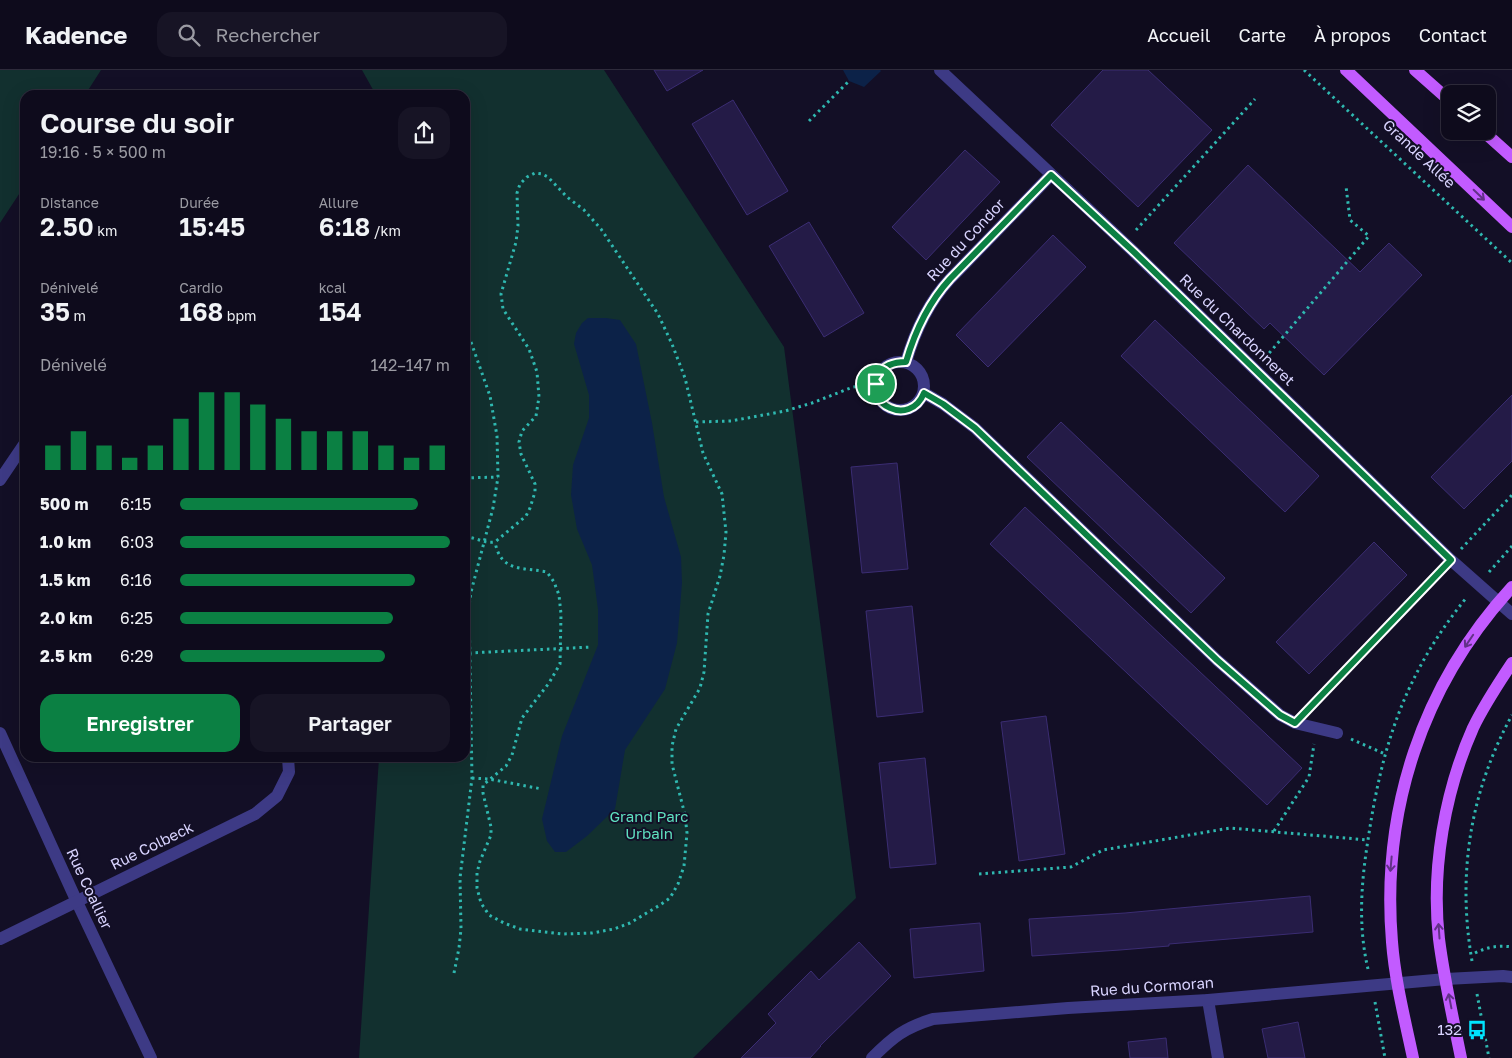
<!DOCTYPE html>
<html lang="fr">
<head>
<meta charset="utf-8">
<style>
	:root { --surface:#0e0b1c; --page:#171425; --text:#f1f3f6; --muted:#9b9ba3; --line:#2e2b3b; --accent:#0b8043 }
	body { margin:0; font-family:"Golos Text",sans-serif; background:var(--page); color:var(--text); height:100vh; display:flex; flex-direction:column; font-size:19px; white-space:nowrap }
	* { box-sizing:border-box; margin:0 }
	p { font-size:16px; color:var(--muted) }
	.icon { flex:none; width:28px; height:28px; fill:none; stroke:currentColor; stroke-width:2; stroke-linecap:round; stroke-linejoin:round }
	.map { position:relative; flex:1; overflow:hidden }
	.drawer { position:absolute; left:20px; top:20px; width:450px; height:672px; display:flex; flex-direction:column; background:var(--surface); border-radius:15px; box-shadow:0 5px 20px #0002,0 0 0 1px var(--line) }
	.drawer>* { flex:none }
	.buttons { position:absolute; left:1441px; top:15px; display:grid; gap:10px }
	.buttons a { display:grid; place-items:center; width:55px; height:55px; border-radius:10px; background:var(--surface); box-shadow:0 5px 20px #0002,0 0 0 1px var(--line); font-size:25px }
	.pin { position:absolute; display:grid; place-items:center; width:42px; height:42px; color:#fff; margin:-21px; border:2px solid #fff; border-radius:50%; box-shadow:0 1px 5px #0007 }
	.round { display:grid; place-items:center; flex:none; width:52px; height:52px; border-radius:15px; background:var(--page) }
	.summary { display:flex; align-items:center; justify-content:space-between; height:85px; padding:0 20px }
	h1 { font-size:28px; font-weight:600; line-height:38px }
	.metrics { display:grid; grid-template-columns:repeat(3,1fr); gap:8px; height:85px; padding:5px 20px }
	.metrics div { display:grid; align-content:center }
	.metrics b { font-size:25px; font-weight:600 }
	.metrics small { font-size:14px; font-weight:400 }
	.metrics p { font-size:14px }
	.chart { height:140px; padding:10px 20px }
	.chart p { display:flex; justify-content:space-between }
	.chart svg { width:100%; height:90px; margin-top:5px; stroke:var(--accent); stroke-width:6 }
	.button { display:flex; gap:10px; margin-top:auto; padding:10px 20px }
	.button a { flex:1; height:58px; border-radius:15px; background:var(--accent); color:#fff; font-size:20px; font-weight:600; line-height:58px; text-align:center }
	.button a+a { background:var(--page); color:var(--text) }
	ul { padding:0 20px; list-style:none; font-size:16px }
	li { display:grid; grid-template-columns:80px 60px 1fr; align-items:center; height:38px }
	li i { height:12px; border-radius:6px; background:var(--accent) }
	header { display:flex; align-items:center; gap:30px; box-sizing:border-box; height:70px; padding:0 25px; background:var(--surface); border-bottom:1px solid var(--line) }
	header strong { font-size:24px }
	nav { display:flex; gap:28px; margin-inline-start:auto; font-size:18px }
	.search { width:350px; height:45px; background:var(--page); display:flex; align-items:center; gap:12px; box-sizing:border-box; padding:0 18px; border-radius:15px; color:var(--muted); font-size:19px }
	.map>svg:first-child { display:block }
</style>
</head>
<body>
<header>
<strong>Kadence</strong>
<div class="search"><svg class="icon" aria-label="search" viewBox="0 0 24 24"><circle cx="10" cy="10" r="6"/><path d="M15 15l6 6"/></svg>Rechercher</div>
<nav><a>Accueil</a><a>Carte</a><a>À propos</a><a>Contact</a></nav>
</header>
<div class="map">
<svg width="1512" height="988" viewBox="0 0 1512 988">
	<rect width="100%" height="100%" fill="#130f26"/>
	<g fill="#12302f">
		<path d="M0 0H101L85 25H25V115L0 153Z"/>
		<path d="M362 0H604L784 277 856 828 693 988H359L379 688H465V25H376Z"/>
	</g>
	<g fill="#0c2248">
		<path d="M843 0H880L881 1 864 17 849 11Z"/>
		<path d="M588 248H606L620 250 636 274 652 353 664 427 681 487 682 513 677 573 665 619 625 680 615 739 587 766 566 782H555L547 771 542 749 562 666 598 575V539L592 495 577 459 571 425 573 395 589 348V325L574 274 576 263 582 253Z"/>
	</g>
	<g fill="#241b47" stroke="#3b2d73">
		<path d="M654 0H703L667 21Z"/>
		<path d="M1103 0H1148L1212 60 1138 137 1051 55Z"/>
		<path d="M733 30 788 121 747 145 692 54Z"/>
		<path d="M965 80 1000 112 926 190 892 157Z"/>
		<path d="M1248 95 1360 202 1389 173 1422 205 1324 305 1270 253 1264 259 1174 173Z"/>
		<path d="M809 152 864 243 824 267 769 176Z"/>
		<path d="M1053 165 1086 197 988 297 956 265Z"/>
		<path d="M1155 250 1319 406 1285 442 1121 286Z"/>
		<path d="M1512 325V391L1464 439 1431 407Z"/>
		<path d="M1061 352 1225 508 1191 543 1027 387Z"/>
		<path d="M897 393 908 499 862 503 851 397Z"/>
		<path d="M1025 437 1302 698 1267 735 990 474Z"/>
		<path d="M1374 472 1407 505 1309 604 1276 572Z"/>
		<path d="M912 536 923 642 877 647 866 541Z"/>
		<path d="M1046 646 1065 784 1019 791 1001 652Z"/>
		<path d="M925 688 936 794 890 798 879 693Z"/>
		<path d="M1310 826 1313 862 1169 874V876L1120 880 1032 886 1029 849 1125 843Z"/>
		<path d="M980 853 984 901 914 908 910 859Z"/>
		<path d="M859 872 891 906 820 976H821L810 988H741L776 953 768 944 811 901 819 910Z"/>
		<path d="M1298 952 1305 988H1268L1262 959Z"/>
		<path d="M1166 968 1168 988H1130L1128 972Z"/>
	</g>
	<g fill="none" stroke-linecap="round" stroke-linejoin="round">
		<g stroke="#2fb8b0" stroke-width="3" stroke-dasharray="2.5 4" stroke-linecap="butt">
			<path d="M1304 0 1512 193"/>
			<path d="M809 51 849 11"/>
			<path d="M1136 160 1255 29"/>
			<path d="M465 167 469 156"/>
			<path d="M1265 288 1369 166 1350 150 1346 116"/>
			<path d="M696 352 731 351 785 341 812 333 853 317 876 314"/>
			<path d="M465 408 498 407"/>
			<path d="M465 467C476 467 484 474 495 472L526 446 530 438 535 422V414L521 384 519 372 522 361 536 346 539 327 537 302 529 279 503 239 501 224 516 172 518 156 517 123 520 114 527 107 535 103 542 104 548 107 567 127 584 140 601 159 658 244 672 274 685 308 703 383 722 424 726 462 724 485 720 506 708 544 704 602 700 618 676 659 672 676V694L685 745 687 763 684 796 678 814 670 828 660 835 630 853 614 859 592 863 563 864 520 859 504 853 489 845 481 833 477 818V803L480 791 491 765V757L483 723V715L506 696 512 685 522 648 549 613 560 594 561 544 559 525 554 512 547 502C523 497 501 503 495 472"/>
			<path d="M1461 479 1512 425"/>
			<path d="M1489 502 1512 476"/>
			<path d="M469 583 592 577"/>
			<path d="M1308 640 1440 501"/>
			<path d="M1351 669 1385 684"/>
			<path d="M472 708 489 709 542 719"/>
			<path d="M1274 761 1309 707 1314 674"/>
			<path d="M979 804 1071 797 1103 780 1230 758 1368 770"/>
			<path d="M1475 883C1487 877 1499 875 1512 877"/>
			<path d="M1472 891C1457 804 1470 722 1512 645"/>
			<path d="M1368 899C1358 857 1361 813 1368 770 1382 675 1405 603 1467 527"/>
			<path d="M454 903 459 878 461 859 460 808 472 708 469 536 471 522 493 438 498 407 497 366 490 326 465 255"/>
			<path d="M1477 924 1489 988"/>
			<path d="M1375 932 1385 988"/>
		</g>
		<g stroke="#3d3a85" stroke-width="12">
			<path d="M940 0 1135 183 1451 490 1512 544"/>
			<circle cx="900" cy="316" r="24"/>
			<path d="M906 292C915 261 928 233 950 209L1051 105"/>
			<path d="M924 323 943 334 975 358 1217 590 1280 645 1295 653 1337 663"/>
			<path d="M0 410 25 373"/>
			<path d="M0 663 77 832 151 988"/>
			<path d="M0 869 255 744 277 726 289 702 288 688"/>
			<path d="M1208 930 1218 988"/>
			<path d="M872 988C893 967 904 958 933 949L1068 938 1208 930 1446 909 1503 906 1512 907"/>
		</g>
		<g stroke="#c25bff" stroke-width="12">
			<path d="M1346 0 1512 157"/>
			<path d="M1415 0 1450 31"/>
			<path d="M1483 61 1512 87"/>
			<path d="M1413 988C1405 950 1395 911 1392 872 1381 740 1422 615 1512 517"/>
			<path d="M1461 988C1453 948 1444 909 1439 869 1431 799 1445 721 1473 658 1484 635 1498 614 1512 593"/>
		</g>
	</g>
	<defs><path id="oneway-shaft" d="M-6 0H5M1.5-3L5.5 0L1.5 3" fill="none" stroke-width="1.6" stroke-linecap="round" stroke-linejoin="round" transform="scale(1.25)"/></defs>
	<g stroke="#623188">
		<use href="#oneway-shaft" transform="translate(1479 125) rotate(44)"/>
		<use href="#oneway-shaft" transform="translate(1469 571) rotate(124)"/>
		<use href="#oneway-shaft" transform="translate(1391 794) rotate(95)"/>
		<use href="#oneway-shaft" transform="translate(1439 861) rotate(-94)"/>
		<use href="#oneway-shaft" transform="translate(1450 931) rotate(-101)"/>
	</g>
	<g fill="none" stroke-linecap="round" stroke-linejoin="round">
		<defs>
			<path id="route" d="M1051 105 1135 183 1451 490 1295 653 1280 645 1217 590 975 358 943 334 924 323C910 358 862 334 879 304 885 294 895 292 906 292 915 261 928 233 950 209Z"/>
		</defs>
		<use href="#route" stroke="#fff" stroke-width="10"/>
		<use href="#route" stroke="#0b8043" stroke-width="6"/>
	</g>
	<defs>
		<symbol id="bus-bare" viewBox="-9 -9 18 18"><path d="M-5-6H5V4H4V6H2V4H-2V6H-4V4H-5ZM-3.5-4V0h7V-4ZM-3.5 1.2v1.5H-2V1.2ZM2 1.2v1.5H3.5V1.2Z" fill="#00e5ff" stroke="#130f26" stroke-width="2.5" paint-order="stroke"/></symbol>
	</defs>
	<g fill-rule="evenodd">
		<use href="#bus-bare" x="1463" y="946" width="28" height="28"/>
	</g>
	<g text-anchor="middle" stroke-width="4" stroke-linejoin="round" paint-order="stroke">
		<g font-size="15" fill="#d9d4ff" stroke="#130f26">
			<text transform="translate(1419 84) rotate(43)" y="5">Grande Allée</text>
			<text transform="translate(966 170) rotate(-47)" y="5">Rue du Condor</text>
			<text transform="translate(1237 260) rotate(44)" y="5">Rue du Chardonneret</text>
			<text transform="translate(152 776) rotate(-26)" y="5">Rue Colbeck</text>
			<text transform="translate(89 819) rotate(65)" y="5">Rue Coallier</text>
			<text transform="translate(1152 917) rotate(-4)" y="5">Rue du Cormoran</text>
		</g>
		<g font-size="15" fill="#5fe0c0" stroke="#130f26">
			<text x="649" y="752">Grand Parc<tspan x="649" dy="17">Urbain</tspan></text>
		</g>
		<g font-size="15" fill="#d9d4ff" stroke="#130f26" text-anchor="end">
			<text x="1462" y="965">132</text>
		</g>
	</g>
</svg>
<div class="buttons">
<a><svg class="icon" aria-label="layers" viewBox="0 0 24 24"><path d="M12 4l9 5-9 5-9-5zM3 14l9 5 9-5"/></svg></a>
</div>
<div class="pin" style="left:876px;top:314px;background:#1e9e55"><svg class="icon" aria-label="arrive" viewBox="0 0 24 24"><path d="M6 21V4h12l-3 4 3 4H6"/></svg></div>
<section class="drawer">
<div class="summary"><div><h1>Course du soir</h1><p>19:16 · 5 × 500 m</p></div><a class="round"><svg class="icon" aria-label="share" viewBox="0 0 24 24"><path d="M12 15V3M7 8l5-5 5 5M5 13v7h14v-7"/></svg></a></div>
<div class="metrics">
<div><p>Distance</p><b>2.50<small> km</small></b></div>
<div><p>Durée</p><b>15:45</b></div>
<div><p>Allure</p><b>6:18<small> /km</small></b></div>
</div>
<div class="metrics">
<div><p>Dénivelé</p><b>35<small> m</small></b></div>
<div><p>Cardio</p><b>168<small> bpm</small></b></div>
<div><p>kcal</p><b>154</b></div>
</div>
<div class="chart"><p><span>Dénivelé</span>142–147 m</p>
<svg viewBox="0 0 160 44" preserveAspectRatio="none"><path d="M5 44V32M15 44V25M25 44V32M35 44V38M45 44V32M55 44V19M65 44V6M75 44V6M85 44V12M95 44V19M105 44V25M115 44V25M125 44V25M135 44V32M145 44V38M155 44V32"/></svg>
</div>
<ul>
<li><b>500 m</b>6:15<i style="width:88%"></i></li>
<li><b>1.0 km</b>6:03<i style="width:100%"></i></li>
<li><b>1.5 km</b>6:16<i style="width:87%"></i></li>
<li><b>2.0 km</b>6:25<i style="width:79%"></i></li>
<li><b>2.5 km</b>6:29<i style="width:76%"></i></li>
</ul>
<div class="button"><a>Enregistrer</a><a>Partager</a></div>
</section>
</div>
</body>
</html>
